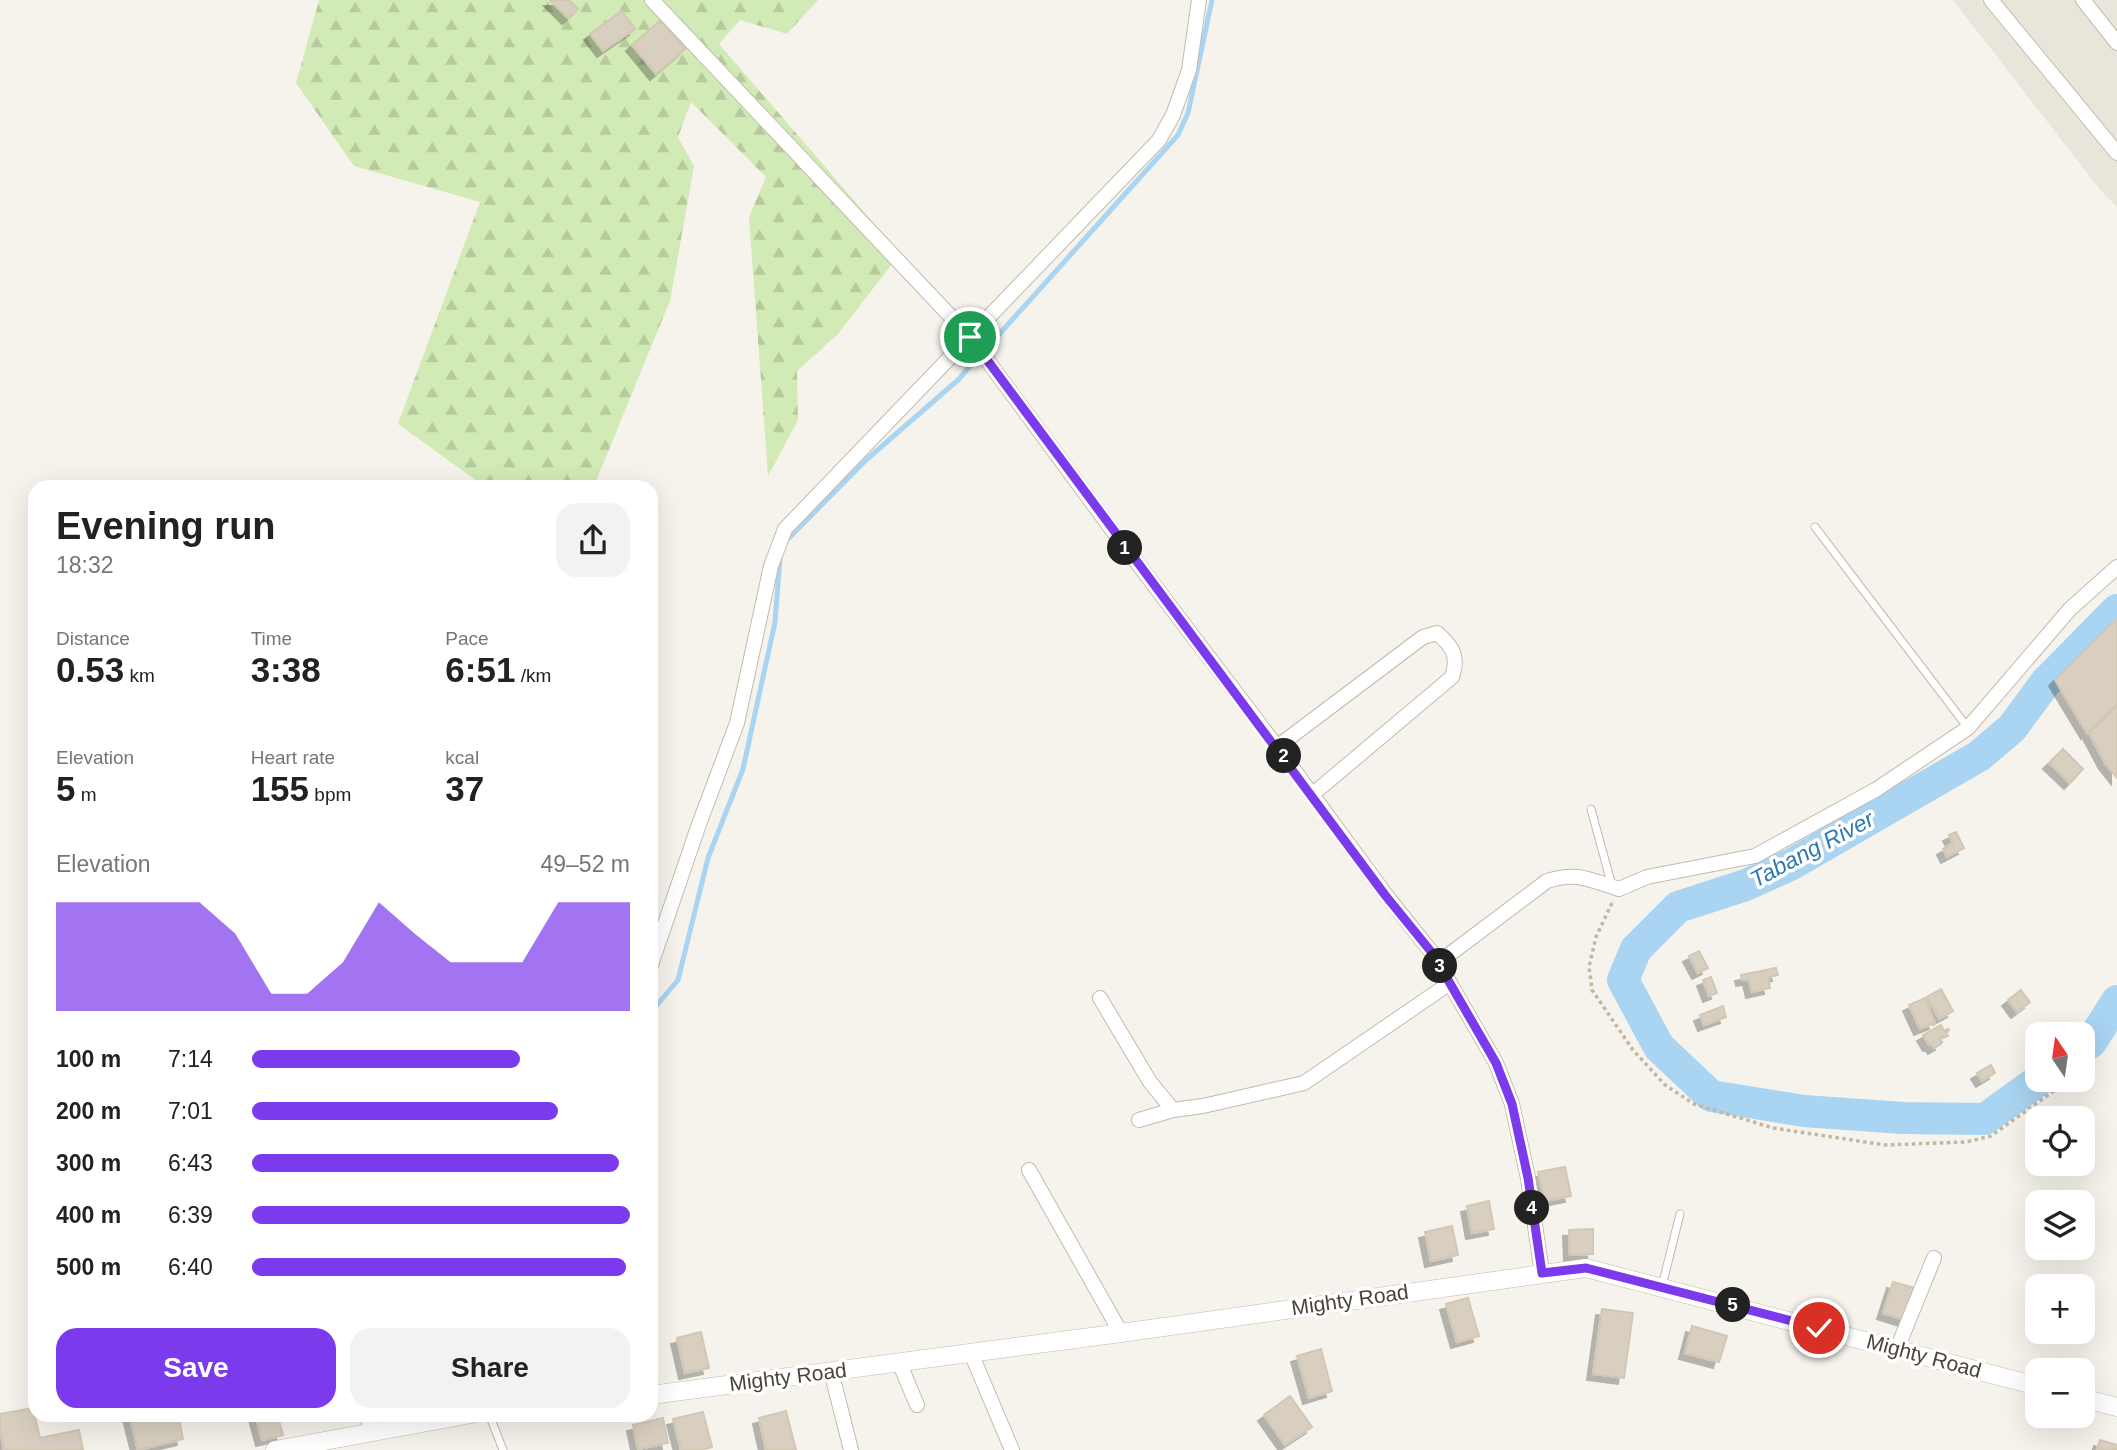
<!DOCTYPE html>
<html lang="en">
<head>
<meta charset="utf-8">
<style>
	:root { --surface:#fff; --page:#f2f2f2; --text:#222; --muted:#767676; --accent:#7c3aed }
	body { margin:0; font-family:Helvetica,sans-serif; background:var(--page); color:var(--text); height:100vh; display:flex; flex-direction:column; font-size:26px; white-space:nowrap }
	* { box-sizing:border-box; margin:0 }
	p { font-size:23px; color:var(--muted) }
	.icon { flex:none; width:38px; height:38px; fill:none; stroke:currentColor; stroke-width:2; stroke-linecap:round; stroke-linejoin:round }
	.map { position:relative; flex:1; overflow:hidden }
	.panel { position:absolute; left:28px; top:480px; width:630px; height:942px; display:flex; flex-direction:column; background:var(--surface); border-radius:21px; box-shadow:0 7px 28px #0002 }
	.panel>* { flex:none }
	.needle { width:46px; rotate:347deg }
	.controls { position:absolute; left:2025px; top:1022px; display:grid; gap:14px }
	.controls a { display:grid; place-items:center; width:70px; height:70px; border-radius:14px; background:var(--surface); box-shadow:0 7px 28px #0002; font-size:35px }
	.pin { position:absolute; display:grid; place-items:center; width:60px; height:60px; color:#fff; margin:-30px; border:4px solid #fff; border-radius:50%; box-shadow:0 2px 7px #0007 }
	.km { position:absolute; width:35px; height:35px; margin:-18px; border-radius:50%; background:#222; color:#fff; font-size:19px; line-height:35px; text-align:center }
	.round { display:grid; place-items:center; flex:none; width:74px; height:74px; border-radius:21px; background:var(--page) }
	.summary { display:flex; align-items:center; justify-content:space-between; height:119px; padding:0 28px }
	h1 { font-size:38px; font-weight:700; line-height:52px }
	.stats { display:grid; grid-template-columns:repeat(3,1fr); gap:10px; height:119px; padding:7px 28px }
	.stats div { display:grid; align-content:center }
	.stats b { font-size:35px; font-weight:700 }
	.stats small { font-size:19px; font-weight:400 }
	.stats p { font-size:19px }
	.chart { height:196px; padding:14px 28px }
	.chart p { display:flex; justify-content:space-between }
	.chart svg { width:100%; height:126px; margin-top:7px; fill:var(--accent); opacity:.7 }
	.button { display:flex; gap:14px; margin-top:auto; padding:14px 28px }
	.button a { flex:1; height:80px; border-radius:21px; background:var(--accent); color:#fff; font-size:28px; font-weight:700; line-height:80px; text-align:center }
	.button a+a { background:var(--page); color:var(--text) }
	ul { padding:0 28px; list-style:none; font-size:23px }
	li { display:grid; grid-template-columns:112px 84px 1fr; align-items:center; height:52px }
	li i { height:18px; border-radius:9px; background:var(--accent) }
	.map>svg:first-child { display:block }
</style>
</head>
<body>
<div class="map">
<svg width="2117" height="1450" viewBox="0 0 2117 1450">
	<defs>
		<pattern id="forest-firs" width="22" height="20" patternUnits="userSpaceOnUse" patternTransform="scale(1.75)"><rect width="22" height="20" fill="#d2eab5"/><path d="M5 1l3.5 6h-7zM16 11l3.5 6h-7z" fill="#b6ca9c"/></pattern>
		<filter id="shadow"><feDropShadow dx="-6" dy="6" stdDeviation="0" flood-color="#0004"/></filter>
	</defs>
	<rect width="100%" height="100%" fill="#f6f3ec"/>
	<path fill="#eae5da" d="M1953 0H2117V207L2101 191Z"/>
	<path fill="url(#forest-firs)" d="M319 0H818L787 34 740 20 719 44 901 255 895 260 838 334 797 371 798 420 768 476 749 217 766 177 691 102 678 137 694 166 670 301 594 486H484L398 424 480 202 354 166 296 83Z"/>
	<g fill="none" stroke-linecap="round" stroke-linejoin="round">
		<g stroke="#a9d4f2" stroke-width="5">
			<path d="M986 349 1178 135 1188 113 1212 0"/>
			<path d="M785 542 866 460 958 380 977 358"/>
			<path d="M651 1012 678 980 708 858 743 769 775 622 780 558"/>
		</g>
		<g stroke="#a9d4f2" stroke-width="32">
			<path d="M2082 1048 2091 1042 2117 1001"/>
			<path d="M2039 1080 1985 1119 1903 1118 1804 1111 1711 1096 1659 1047 1623 980 1636 949 1678 907 1746 885 1792 864 1979 756 2012 728 2046 682 2117 610"/>
		</g>
	</g>
	<g fill="#d8cfc1" stroke="#d3c7b4" stroke-width="2" filter="url(#shadow)">
		<path d="M550 0H569L578 9 568 18Z"/>
		<path d="M622 11 635 29 603 51 590 34Z"/>
		<path d="M661 20 685 49 656 74 632 45Z"/>
		<path d="M2117 618V705L2087 733 2055 680Z"/>
		<path d="M2117 706V778L2105 763 2089 733Z"/>
		<path d="M2063 749 2083 769 2070 783 2049 763Z"/>
		<path d="M1956 832 1964 848 1947 857 1943 849 1953 843 1949 835Z"/>
		<path d="M1699 951 1708 968 1698 973 1689 956Z"/>
		<path d="M1776 968 1778 975 1768 977 1770 988 1752 992 1749 979 1742 980 1741 975Z"/>
		<path d="M1711 977 1717 993 1709 996 1703 980Z"/>
		<path d="M1941 989 1953 1011 1939 1019 1927 997Z"/>
		<path d="M2021 990 2030 1002 2017 1012 2008 1000Z"/>
		<path d="M1925 998 1935 1023 1920 1029 1909 1005Z"/>
		<path d="M1723 1006 1726 1017 1704 1025 1700 1015Z"/>
		<path d="M1941 1025 1944 1031 1948 1029 1949 1030 1946 1033 1948 1036 1943 1038 1942 1035 1940 1037 1941 1044 1934 1048 1931 1044 1929 1045 1923 1035Z"/>
		<path d="M1991 1065 1995 1073 1982 1081 1977 1073Z"/>
		<path d="M1565 1167 1571 1196 1545 1201 1538 1172Z"/>
		<path d="M1489 1201 1494 1229 1472 1233 1467 1206Z"/>
		<path d="M1452 1226 1458 1255 1431 1261 1425 1232Z"/>
		<path d="M1593 1229V1254L1570 1255 1569 1230Z"/>
		<path d="M1893 1282 1918 1289 1908 1321 1883 1313Z"/>
		<path d="M1468 1298 1479 1336 1457 1342 1446 1304Z"/>
		<path d="M1602 1309 1633 1313 1624 1378 1593 1374Z"/>
		<path d="M1692 1326 1727 1336 1719 1362 1685 1353Z"/>
		<path d="M701 1332 709 1368 685 1373 677 1338Z"/>
		<path d="M1321 1349 1332 1391 1309 1398 1297 1356Z"/>
		<path d="M1290 1396 1312 1427 1285 1445 1264 1415Z"/>
		<path d="M33 1408 40 1438 79 1430 83 1450H4L0 1429V1414Z"/>
		<path d="M786 1411 796 1450H766L759 1418Z"/>
		<path d="M703 1412 712 1447 701 1450H681L673 1419Z"/>
		<path d="M129 1414H178L183 1439 138 1450Z"/>
		<path d="M255 1414H277L283 1435 262 1440Z"/>
		<path d="M663 1418 668 1443 638 1449 633 1425Z"/>
		<path d="M2100 1440 2117 1445V1450H2097Z"/>
	</g>
	<g fill="none" stroke-linecap="round" stroke-linejoin="round">
		<defs>
			<g id="service">
				<path d="M1815 527 1968 728"/>
				<path d="M1591 809 1612 886"/>
				<path d="M1662 1286 1680 1214"/>
				<path d="M489 1414 503 1450"/>
			</g>
			<g id="minor">
				<path d="M652 0 970 337 1116 535 1277 747 1386 895 1433 954 1496 1063 1512 1104 1528 1178 1542 1273"/>
				<path d="M1991 0 2117 153"/>
				<path d="M2083 0 2117 43"/>
				<path d="M1277 747 1423 637 1437 633C1453 647 1459 656 1452 677L1313 794"/>
				<path d="M1438 963 1547 881C1577 871 1590 880 1619 889L1647 877 1755 856 1877 789 1968 728 2070 609 2117 567"/>
				<path d="M651 965 698 827 737 723 771 566 785 529 1159 140 1173 115 1189 70 1199 0"/>
				<path d="M1100 998 1150 1082 1173 1110 1203 1106 1304 1083 1450 983"/>
				<path d="M1139 1120 1173 1110"/>
				<path d="M1029 1170 1121 1333"/>
				<path d="M1897 1349 1934 1258"/>
				<path d="M971 1353 1012 1450"/>
				<path d="M899 1362 917 1405"/>
				<path d="M831 1371 851 1450"/>
				<path d="M368 1414 370 1433"/>
			</g>
			<g id="tertiary">
				<path d="M651 1395 1121 1333 1586 1268 2037 1386"/>
				<path d="M2082 1398 2117 1407"/>
				<path d="M275 1450 471 1414"/>
			</g>
		</defs>
		<use href="#service" stroke="#c2bbae" stroke-width="9"/>
		<use href="#minor" stroke="#c2bbae" stroke-width="16"/>
		<use href="#tertiary" stroke="#c2bbae" stroke-width="19"/>
		<g stroke="#c4b79f" stroke-width="3.5" stroke-dasharray="3.5 3.5" stroke-linecap="butt">
			<path d="M1612 903 1596 937 1589 967 1592 990 1633 1050 1665 1085 1694 1104 1773 1128 1885 1145 1966 1142 1991 1136 2069 1080"/>
			<path d="M2067 1029 2070 1034"/>
			<path d="M2082 1055 2089 1065 2082 1070"/>
		</g>
		<use href="#service" stroke="#fff" stroke-width="7"/>
		<use href="#minor" stroke="#fff" stroke-width="14"/>
		<use href="#tertiary" stroke="#fff" stroke-width="18"/>
	</g>
	<g fill="none" stroke-linecap="round" stroke-linejoin="round">
		<defs>
			<path id="route" d="M970 337 1385 895 1433 954 1496 1063 1512 1104 1528 1178 1542 1273 1586 1268 1819 1328"/>
		</defs>
		<use href="#route" stroke="#fff" stroke-width="14"/>
		<use href="#route" stroke="#7c3aed" stroke-width="9"/>
	</g>
	<g text-anchor="middle" stroke-width="7" stroke-linejoin="round" paint-order="stroke">
		<g font-size="21" fill="#4b4439" stroke="#fff">
			<text transform="translate(1350 1300) rotate(-8)" y="7">Mighty Road</text>
			<text transform="translate(1924 1356) rotate(15)" y="7">Mighty Road</text>
			<text transform="translate(788 1377) rotate(-7)" y="7">Mighty Road</text>
		</g>
		<g font-size="23" font-style="italic" fill="#2e7ab2" stroke="#fff">
			<text transform="translate(1812 849) rotate(-28)" y="8">Tabang River</text>
		</g>
	</g>
</svg>
<div class="controls">
<a><svg class="needle" viewBox="-14 -14 28 28"><path d="M0-13l5 13h-10z" fill="#e53935"/><path d="M0 13l5-13h-10z" fill="#767676"/></svg></a>
<a><svg class="icon" aria-label="locate" viewBox="0 0 24 24"><circle cx="12" cy="12" r="6"/><path d="M12 2v4M12 18v4M2 12h4M18 12h4"/></svg></a>
<a><svg class="icon" aria-label="layers" viewBox="0 0 24 24"><path d="M12 4l9 5-9 5-9-5zM3 14l9 5 9-5"/></svg></a>
<a>+</a>
<a>−</a>
</div>
<div class="pin" style="left:970px;top:337px;background:#1e9e55"><svg class="icon" aria-label="arrive" viewBox="0 0 24 24"><path d="M6 21V4h12l-3 4 3 4H6"/></svg></div>
<div class="pin" style="left:1819px;top:1328px;background:#d93025"><svg class="icon" aria-label="check" viewBox="0 0 24 24"><path d="M5 12l5 5 9-10"/></svg></div>
<b class="km" style="left:1125px;top:548px">1</b>
<b class="km" style="left:1284px;top:756px">2</b>
<b class="km" style="left:1440px;top:966px">3</b>
<b class="km" style="left:1532px;top:1208px">4</b>
<b class="km" style="left:1733px;top:1305px">5</b>
<section class="panel">
<div class="summary"><div><h1>Evening run</h1><p>18:32</p></div><a class="round"><svg class="icon" aria-label="share" viewBox="0 0 24 24"><path d="M12 15V3M7 8l5-5 5 5M5 13v7h14v-7"/></svg></a></div>
<div class="stats">
<div><p>Distance</p><b>0.53<small> km</small></b></div>
<div><p>Time</p><b>3:38</b></div>
<div><p>Pace</p><b>6:51<small> /km</small></b></div>
</div>
<div class="stats">
<div><p>Elevation</p><b>5<small> m</small></b></div>
<div><p>Heart rate</p><b>155<small> bpm</small></b></div>
<div><p>kcal</p><b>37</b></div>
</div>
<div class="chart"><p><span>Elevation</span>49–52 m</p>
<svg viewBox="0 0 160 44" preserveAspectRatio="none"><path d="M0 44V6L10 6L20 6L30 6L40 6L50 17L60 38L70 38L80 27L90 6L100 17L110 27L120 27L130 27L140 6L150 6L160 6V44z"/></svg>
</div>
<ul>
<li><b>100 m</b>7:14<i style="width:71%"></i></li>
<li><b>200 m</b>7:01<i style="width:81%"></i></li>
<li><b>300 m</b>6:43<i style="width:97%"></i></li>
<li><b>400 m</b>6:39<i style="width:100%"></i></li>
<li><b>500 m</b>6:40<i style="width:99%"></i></li>
</ul>
<div class="button"><a>Save</a><a>Share</a></div>
</section>
</div>
</body>
</html>
